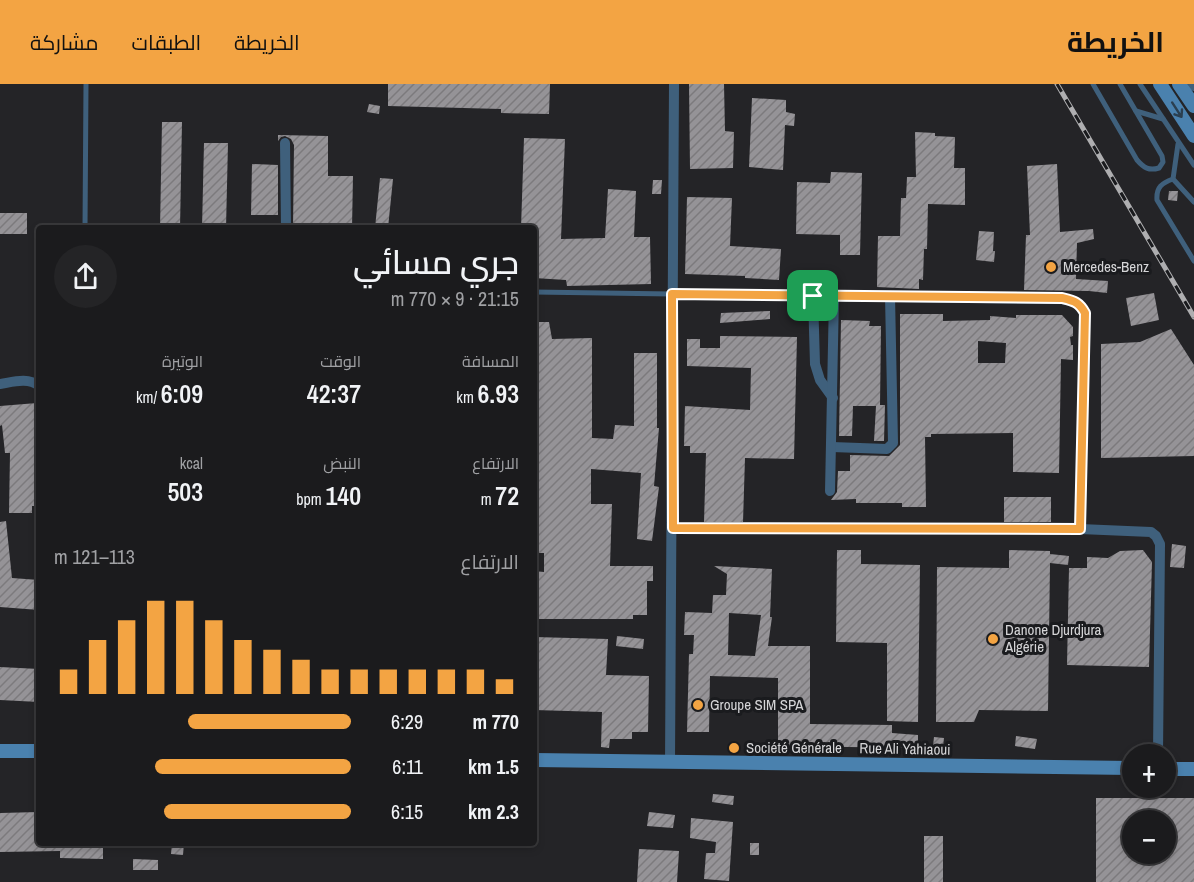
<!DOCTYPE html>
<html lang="ar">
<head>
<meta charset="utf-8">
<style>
	:root { --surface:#1b1b1d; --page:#242426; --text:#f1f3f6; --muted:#a0a1a4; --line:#39393b; --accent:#f3a443 }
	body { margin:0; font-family:"Archivo Narrow",Cairo,sans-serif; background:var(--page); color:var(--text); direction:rtl; height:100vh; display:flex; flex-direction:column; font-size:22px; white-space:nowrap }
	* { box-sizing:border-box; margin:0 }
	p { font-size:20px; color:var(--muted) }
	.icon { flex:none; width:33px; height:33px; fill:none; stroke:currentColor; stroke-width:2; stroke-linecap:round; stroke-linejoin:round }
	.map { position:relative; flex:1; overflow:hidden; direction:ltr }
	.panel { position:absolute; left:36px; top:141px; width:501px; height:621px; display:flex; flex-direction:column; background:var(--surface); border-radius:6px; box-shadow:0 3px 9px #0003,0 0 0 2px var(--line); direction:rtl }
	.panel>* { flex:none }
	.tools { position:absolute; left:1122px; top:660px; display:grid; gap:12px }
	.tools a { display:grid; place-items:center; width:54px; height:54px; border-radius:50%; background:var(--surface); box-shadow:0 3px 9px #0003,0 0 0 2px var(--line); font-size:30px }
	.pin { position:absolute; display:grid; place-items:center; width:51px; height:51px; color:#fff; margin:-26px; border-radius:12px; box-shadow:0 3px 9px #0006 }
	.round { display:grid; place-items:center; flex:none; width:63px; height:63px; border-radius:32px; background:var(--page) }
	.overview { display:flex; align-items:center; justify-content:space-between; height:102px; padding:0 18px }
	h1 { font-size:33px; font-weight:600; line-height:45px }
	.stats { display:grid; grid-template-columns:repeat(3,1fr); gap:9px; height:102px; padding:6px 18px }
	.stats div { display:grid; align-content:center }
	.stats b { font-size:26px; font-weight:600 }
	.stats small { font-size:16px; font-weight:400 }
	.stats p { font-size:16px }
	.chart { height:168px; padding:12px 18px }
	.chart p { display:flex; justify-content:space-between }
	.chart svg { width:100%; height:108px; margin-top:6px; stroke:var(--accent); stroke-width:6 }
	ul { padding:0 18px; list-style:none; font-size:20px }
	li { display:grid; grid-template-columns:96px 72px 1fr; align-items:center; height:45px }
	li i { height:15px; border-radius:8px; background:var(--accent) }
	header { display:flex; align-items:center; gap:36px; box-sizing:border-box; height:84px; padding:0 30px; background:var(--accent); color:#111 }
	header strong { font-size:28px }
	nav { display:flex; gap:33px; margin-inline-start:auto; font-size:21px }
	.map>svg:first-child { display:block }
</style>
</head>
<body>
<header>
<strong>الخريطة</strong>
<nav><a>الخريطة</a><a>الطبقات</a><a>مشاركة</a></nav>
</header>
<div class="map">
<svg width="1194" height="798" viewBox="0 0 1194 798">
	<defs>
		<pattern id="building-hatch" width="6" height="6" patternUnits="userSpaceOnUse" patternTransform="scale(1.5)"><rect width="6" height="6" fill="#959397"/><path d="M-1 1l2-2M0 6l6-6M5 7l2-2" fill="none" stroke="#7c7a7d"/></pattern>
	</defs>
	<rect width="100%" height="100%" fill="#242427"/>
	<g fill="url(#building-hatch)" fill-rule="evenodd">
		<path d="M388 0H550L549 30 501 29V25L388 22Z"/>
		<path d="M689 0H724L725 47 734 48 733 84 690 85Z"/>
		<path d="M752 14 786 16V28L795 30 794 42 785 41 783 86 749 83Z"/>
		<path d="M369 20 380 22 379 30 367 28Z"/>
		<path d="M162 38H182L180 144H160Z"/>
		<path d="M915 48 935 49V52L955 53 954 84H965V121L928 120 927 165H924L923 196 919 195V205L877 203 878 152H900L901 114H906L907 93H916Z"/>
		<path d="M278 51 328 52V92H353L352 144H293L294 61 291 55 285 52 281 53 278 57Z"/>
		<path d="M524 54 565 55 561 155 605 154 608 105 636 107 634 153H650L651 200 567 202 566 196 534 194V144H521Z"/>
		<path d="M204 59H228L226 144H202Z"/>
		<path d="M252 80 278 81V131H251Z"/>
		<path d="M1057 80 1060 148 1093 145 1094 155 1077 159 1076 195 1108 197 1107 209 1089 207 1024 206 1026 151H1030L1027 82Z"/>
		<path d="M831 88 862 89 860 171H840V151L796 150 797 98 830 99Z"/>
		<path d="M380 94 393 95 388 144H375Z"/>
		<path d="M653 96H662L661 110H652Z"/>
		<path d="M1169 107H1178L1177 117 1168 116Z"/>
		<path d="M687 113 732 114 730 162 781 165 779 196 745 194V192L685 190Z"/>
		<rect x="0" y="129" width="27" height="21"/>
		<path d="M979 147 994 148 993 167H995L994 178 976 176Z"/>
		<path d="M1154 209 1159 236 1131 242 1126 214Z"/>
		<path d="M770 227V235L720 239 721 229Z"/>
		<path d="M900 230H943V237L990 236V232L1016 234V231H1062L1073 243V252L1070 253 1071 261H1073V276L1061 275 1059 389 1013 388V349L931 350V353H925L926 423H902V419H856V415L831 416 837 408 838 387H850V371L889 372 900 361ZM978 257 1006 259 1005 279H978Z"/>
		<path d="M841 236 870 237 869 242H881L880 321H885L884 357H874L876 322H853L852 352H839Z"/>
		<path d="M534 238H549L552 255 592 254V354L613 355 615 341 634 342V269H657V344H659L654 402 659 403 652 457 637 455 641 389 591 385V420H612L610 482H653V497H647V531H633V535H537V516H534V487L544 488V469H534Z"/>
		<path d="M1171 245 1194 281V372L1101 374V260L1140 258Z"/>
		<path d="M720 252 797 253 794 375 745 374 743 438H704L706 369H690V362H684L685 322 750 326 751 284 687 282V255H700V264H720Z"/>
		<path d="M37 319 39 422H32V429H9L10 369H5L2 341 0 342V322Z"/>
		<rect x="1004" y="413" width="47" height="25"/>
		<path d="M6 437 12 494 39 496V526L0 523V438Z"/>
		<path d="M1172 460 1186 462 1184 484 1170 483Z"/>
		<path d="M837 466H861V480L920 481 918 638 887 637V559L836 558Z"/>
		<path d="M1009 466 1050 467V470L1069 472 1068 481 1050 479 1048 627 979 626 974 638H936L937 483 1009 484Z"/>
		<path d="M1143 466 1152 478 1149 583 1067 581 1069 484H1087V473L1108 474 1120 467Z"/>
		<path d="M714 482 772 485 770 533H772L768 562H810V640L892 641V649L918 651V664L778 662V594L710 592 709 648H687L689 570H693L694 551H684L685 528 712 529 713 511H726L727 490ZM729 529 761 531 755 572 728 571Z"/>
		<path d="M617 552 644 555 643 565 616 562Z"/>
		<path d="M534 553 608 555 606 591 649 592 648 648H632V655H610L609 664 601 663 602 628 534 626Z"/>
		<path d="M0 583 39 585V618L0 616Z"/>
		<path d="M1016 652 1037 655 1035 665 1015 662Z"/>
		<path d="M934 653 944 654 943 663 933 662Z"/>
		<path d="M713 710 734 712 733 721 712 718Z"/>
		<path d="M1096 714H1194V798H1096ZM1132 736H1166V770H1132Z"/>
		<path d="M39 728V759H103V775L60 774V767L0 768V729Z"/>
		<path d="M649 728 675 731 673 744 647 742Z"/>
		<path d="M691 734 733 738 729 797 704 795 706 769H715L716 758 690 754Z"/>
		<rect x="924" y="752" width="19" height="46"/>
		<path d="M172 759H184L183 771 171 770Z"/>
		<rect x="750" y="759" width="9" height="12"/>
		<path d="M639 765 679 767 677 798H637Z"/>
		<path d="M133 775 158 776V786H133Z"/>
	</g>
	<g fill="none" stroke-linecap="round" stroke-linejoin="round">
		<g stroke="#3f607c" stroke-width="5">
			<path d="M1093 0 1137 76C1144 84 1149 87 1159 84L1163 78 1162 72 1120 0"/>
			<path d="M1140 0 1194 81"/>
			<path d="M1136 27 1163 35"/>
			<path d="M1178 60 1173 95 1194 118"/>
			<path d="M1173 95C1162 99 1156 103 1157 116L1194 177"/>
			<path d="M85 144 86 0"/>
			<path d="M534 208 672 210"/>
		</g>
		<g stroke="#3f607c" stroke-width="10">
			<path d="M1193 0 1194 2"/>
			<path d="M285 59 286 144"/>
			<path d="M672 210 1062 215C1074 217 1079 218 1085 229L1080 445"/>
			<path d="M813 212 815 280 820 296 833 314"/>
			<path d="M0 300C13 298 28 293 39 302"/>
			<path d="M832 363 887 365 893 359 890 212"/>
			<path d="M830 407 834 212"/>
			<path d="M673 445H1080L1151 448 1156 452 1160 460 1158 670"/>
			<path d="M670 679 674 0"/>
		</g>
		<g stroke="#4a81ae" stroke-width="14">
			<path d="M1160 0 1194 52"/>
			<path d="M1179 0 1194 22"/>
			<path d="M0 667H39"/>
			<path d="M534 676 1132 684"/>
			<path d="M1166 685H1194"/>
		</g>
		<defs>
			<path id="rail" d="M1057 0 1194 233"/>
		</defs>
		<use href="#rail" stroke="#aeaeb0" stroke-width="5"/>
		<use href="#rail" stroke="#1a1b1e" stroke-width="3" stroke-dasharray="9" stroke-linecap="butt"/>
	</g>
	<defs><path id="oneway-shaft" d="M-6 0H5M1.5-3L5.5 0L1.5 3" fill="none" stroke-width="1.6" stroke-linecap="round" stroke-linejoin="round" transform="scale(1.5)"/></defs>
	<use stroke="#2b3f50" href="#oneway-shaft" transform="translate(1177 26) rotate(57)"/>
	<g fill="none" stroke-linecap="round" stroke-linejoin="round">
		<defs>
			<path id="route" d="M672 210 1062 214C1074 217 1079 218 1085 229L1080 445 673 444Z"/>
		</defs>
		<use href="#route" stroke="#fff" stroke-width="12"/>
		<use href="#route" stroke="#f3a443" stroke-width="8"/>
	</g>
	<g fill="#f3a443" stroke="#1a1b1e" stroke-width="2">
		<circle cx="1051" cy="183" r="6"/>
		<circle cx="993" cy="555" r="6"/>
		<circle cx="698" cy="621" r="6"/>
		<circle cx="734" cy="664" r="6"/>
	</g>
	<g text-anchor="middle" stroke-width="6" stroke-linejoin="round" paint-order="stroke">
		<g font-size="15" fill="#d5d5d7" stroke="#1a1b1e" text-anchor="start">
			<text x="1063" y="188">Mercedes-Benz</text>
			<text x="1005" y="551">Danone Djurdjura<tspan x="1005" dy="17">Algérie</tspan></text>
			<text x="710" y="626">Groupe SIM SPA</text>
			<text x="746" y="669">Société Générale</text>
		</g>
		<g font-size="15" fill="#d5d5d7" stroke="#1a1b1e">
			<text transform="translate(905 665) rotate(1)" y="5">Rue Ali Yahiaoui</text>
		</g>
	</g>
</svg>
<div class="tools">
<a>+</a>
<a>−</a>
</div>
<div class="pin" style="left:813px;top:212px;background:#1e9e55"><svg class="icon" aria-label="arrive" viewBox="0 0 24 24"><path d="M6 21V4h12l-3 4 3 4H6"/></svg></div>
<section class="panel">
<div class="overview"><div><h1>جري مسائي</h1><p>21:15 · 9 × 770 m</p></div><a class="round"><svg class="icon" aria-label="share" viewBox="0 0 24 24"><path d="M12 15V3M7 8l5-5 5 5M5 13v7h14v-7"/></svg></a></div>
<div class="stats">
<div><p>المسافة</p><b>6.93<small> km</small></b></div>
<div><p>الوقت</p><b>42:37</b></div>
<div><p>الوتيرة</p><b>6:09<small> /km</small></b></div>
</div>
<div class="stats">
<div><p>الارتفاع</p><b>72<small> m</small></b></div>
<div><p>النبض</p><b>140<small> bpm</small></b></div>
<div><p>kcal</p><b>503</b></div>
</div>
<div class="chart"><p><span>الارتفاع</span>113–121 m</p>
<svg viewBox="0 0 160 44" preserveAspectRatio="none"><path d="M5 44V34M15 44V22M25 44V14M35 44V6M45 44V6M55 44V14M65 44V22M75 44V26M85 44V30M95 44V34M105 44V34M115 44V34M125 44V34M135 44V34M145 44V34M155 44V38"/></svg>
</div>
<ul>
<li><b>770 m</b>6:29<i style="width:55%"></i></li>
<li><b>1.5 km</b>6:11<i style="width:66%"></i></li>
<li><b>2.3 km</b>6:15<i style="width:63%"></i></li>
</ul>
</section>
</div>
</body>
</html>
